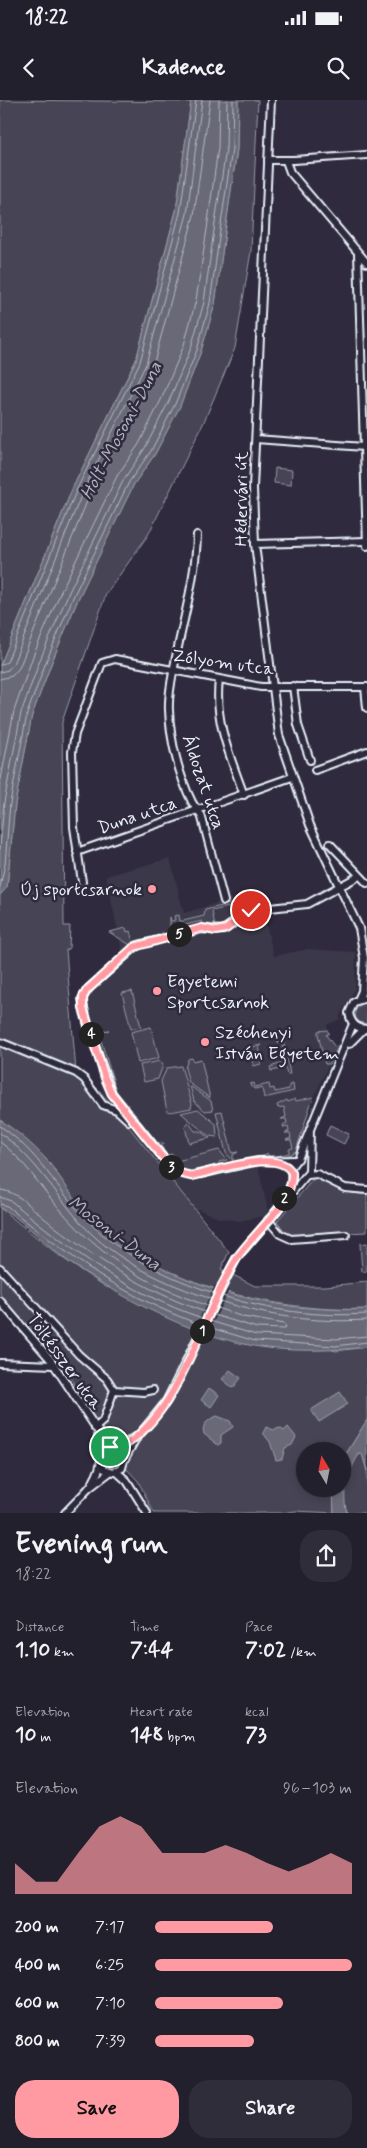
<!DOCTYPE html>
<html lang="en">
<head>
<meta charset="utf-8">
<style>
	:root { --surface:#23202e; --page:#2f2d3a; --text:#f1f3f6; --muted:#a3a3aa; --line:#403e4a; --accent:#ff9aa2 }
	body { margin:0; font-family:Mynerve,sans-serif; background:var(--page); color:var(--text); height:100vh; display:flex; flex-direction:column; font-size:19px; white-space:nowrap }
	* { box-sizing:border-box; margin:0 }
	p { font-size:16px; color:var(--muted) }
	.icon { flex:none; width:28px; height:28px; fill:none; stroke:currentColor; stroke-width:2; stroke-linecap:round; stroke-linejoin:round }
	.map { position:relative; height:1413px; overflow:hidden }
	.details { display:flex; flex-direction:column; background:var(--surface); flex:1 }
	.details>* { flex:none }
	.needle { width:32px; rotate:350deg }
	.controls { position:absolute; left:296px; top:1342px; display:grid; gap:10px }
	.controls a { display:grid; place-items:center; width:55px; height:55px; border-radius:50%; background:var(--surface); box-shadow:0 2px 8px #0003,0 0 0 1px var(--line); font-size:25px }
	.pin { position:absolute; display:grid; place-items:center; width:42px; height:42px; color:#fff; margin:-21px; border:2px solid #fff; border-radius:50%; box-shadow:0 1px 5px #0007 }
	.km { position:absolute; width:25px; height:25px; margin:-12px; border-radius:50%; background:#222; color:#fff; font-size:14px; line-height:25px; text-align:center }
	.round { display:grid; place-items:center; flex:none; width:52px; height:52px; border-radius:20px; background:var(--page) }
	.head { display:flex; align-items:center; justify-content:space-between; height:85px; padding:0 15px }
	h1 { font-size:28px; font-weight:800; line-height:38px }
	.metrics { display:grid; grid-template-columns:repeat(3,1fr); gap:8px; height:85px; padding:5px 15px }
	.metrics div { display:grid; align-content:center }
	.metrics b { font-size:21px; font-weight:800 }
	.metrics small { font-size:14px; font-weight:400 }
	.metrics p { font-size:14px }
	.chart { height:140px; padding:10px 15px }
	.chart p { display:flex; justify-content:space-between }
	.chart svg { width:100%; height:90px; margin-top:5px; fill:var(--accent); opacity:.7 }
	.cta { display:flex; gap:10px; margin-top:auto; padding:10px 15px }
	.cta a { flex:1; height:58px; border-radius:20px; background:var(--accent); color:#111; font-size:20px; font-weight:800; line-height:58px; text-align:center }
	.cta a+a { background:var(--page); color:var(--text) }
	ul { padding:0 15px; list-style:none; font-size:16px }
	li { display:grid; grid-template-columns:80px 60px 1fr; align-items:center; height:38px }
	li i { height:12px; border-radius:6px; background:var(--accent) }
	.status { display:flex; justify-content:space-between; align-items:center; height:35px; padding:0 25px; background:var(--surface); direction:ltr }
	.status svg { height:14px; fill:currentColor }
	header { display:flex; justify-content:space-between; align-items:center; height:65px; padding:0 15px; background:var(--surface); font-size:22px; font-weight:800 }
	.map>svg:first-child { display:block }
</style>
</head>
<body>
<div class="status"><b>18:22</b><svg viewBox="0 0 49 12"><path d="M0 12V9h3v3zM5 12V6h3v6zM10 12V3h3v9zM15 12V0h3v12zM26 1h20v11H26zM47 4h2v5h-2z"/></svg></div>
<header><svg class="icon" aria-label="back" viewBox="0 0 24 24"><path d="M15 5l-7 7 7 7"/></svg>Kadence<svg class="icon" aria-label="search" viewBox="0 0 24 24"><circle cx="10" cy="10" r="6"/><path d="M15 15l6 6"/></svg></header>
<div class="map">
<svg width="367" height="1413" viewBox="0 0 367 1413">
	<rect width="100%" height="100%" fill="#2f2a3d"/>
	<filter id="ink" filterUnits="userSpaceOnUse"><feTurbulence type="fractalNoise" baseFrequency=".02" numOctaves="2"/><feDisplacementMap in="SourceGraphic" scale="10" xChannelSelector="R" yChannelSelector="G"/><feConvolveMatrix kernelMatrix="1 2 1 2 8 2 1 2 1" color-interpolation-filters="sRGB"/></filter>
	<g filter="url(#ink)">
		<path fill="#3b3749" d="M170 758 184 813 233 798 243 816 262 808 274 856 308 849 356 852 355 889 340 915V919L327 925 328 930 321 931 329 964 304 1020 297 1049 290 1055 257 1061 269 1115 240 1121 218 1118 193 1107 105 997 78 913 77 901 81 892 122 851 106 776Z"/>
		<g fill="#464455" stroke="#979aa6">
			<path d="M0 0 191 2 176 111 136 260 73 387 0 566Z"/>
			<path d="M238 0H258L251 151 235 248 203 324 148 435 106 494 62 622 64 826H70L69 849 66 850 76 972 100 991 229 1152 221 1169 255 1186H326L367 1182V1209C277 1213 153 1184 90 1116 61 1084 36 1044 0 1020V795L7 787 15 704 32 615 51 564 79 497 134 384 155 354 180 306 201 251 215 204 225 132 237 49Z"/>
			<path d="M275 368 292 370 291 385 274 383Z"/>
			<path d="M234 803 238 814 232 818 229 807 212 811 215 827 203 825 202 821 173 828V833L170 830V817L171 821 175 820 174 816 179 815 180 821H183L204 816 205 810Z"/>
			<path d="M126 828 127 832 130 831 133 842 162 835V832L164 835 132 846 109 832Z"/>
			<path d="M132 891 141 927 131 929 122 893Z"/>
			<path d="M367 903V924L361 923 356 919 355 911 361 904Z"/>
			<path d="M151 927 159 958 138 963 131 932Z"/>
			<path d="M95 929 96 932 109 930 99 934 114 983 111 984 92 931Z"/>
			<path d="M327 930 329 933 326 935 335 947 339 945 329 964H325L318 934V931Z"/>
			<path d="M283 940 290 974H287L285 968 271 971 270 967 286 962 284 956 280 955 284 953 283 950H279L283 949 281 943 277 942Z"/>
			<path d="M262 945 259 947 262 960H265L261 961V964L253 966 251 947Z"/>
			<path d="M192 958 193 961 201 959 210 998 189 983 185 968 188 959Z"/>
			<path d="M160 961 163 965 158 979 144 982 140 965Z"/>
			<path d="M181 966 192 1004 191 1008 171 1012 167 1011 161 981 167 968Z"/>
			<path d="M254 983 255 987 269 984 270 989 274 988 275 992 289 989V985L293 984 294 991 264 998 262 988 254 989 253 987H251L250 984Z"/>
			<path d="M190 986 211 1001 213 1010 205 1011 194 1001Z"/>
			<path d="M313 997 296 1051C287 1058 274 1058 263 1057L267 1053 270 1058 289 1053V1049L293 1048 291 1040H286L291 1038 290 1033H285L289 1031 288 1027 284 1028 283 1025 287 1023 286 1019H281L286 1017 284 1007 278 1008 277 1005 287 1000 288 1002 295 999 296 1001Z"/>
			<path d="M198 1009 216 1024 217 1037 209 1036 181 1013Z"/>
			<path d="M222 1011 232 1053 238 1052 233 1055V1061L226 1053 216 1012Z"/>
			<path d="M189 1023 195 1031H199L210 1038 189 1043 185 1027Z"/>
			<path d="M330 1025 349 1034 344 1044 326 1035Z"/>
			<path d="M161 1042 165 1044H162L164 1055 173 1054 177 1061 219 1050 227 1060 219 1062V1065H230C203 1071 186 1081 165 1057 162 1053 158 1050 158 1044Z"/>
			<path d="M315 1077 341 1091 367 1095V1132L288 1136 277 1121Z"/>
			<path d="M0 1108 61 1157 106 1187 336 1251 367 1247V1320L343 1359 342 1351H305V1389H333L334 1413 295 1411 283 1413H154L138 1381 124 1366 130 1358 94 1320 72 1279 0 1194Z"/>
			<path d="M367 1143V1171L362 1172 360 1144Z"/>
			<path d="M362 1353 367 1371V1413H347C345 1406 343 1400 344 1393 344 1383 353 1357 362 1353Z"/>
		</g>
		<g fill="#696978" stroke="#9c9fab">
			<path d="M191 0H238L237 49 225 132 215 204 201 251 180 306 155 354 134 384 79 497 51 564 32 615 15 704 7 787 0 795V566L73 387 136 260 176 111Z"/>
			<path d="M0 1020C17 1031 32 1044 46 1059 62 1078 74 1101 93 1119 163 1186 272 1214 367 1209V1247C334 1251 286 1252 254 1246 188 1234 126 1200 72 1164 51 1150 20 1117 0 1108Z"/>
			<path d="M230 1270 241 1278 233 1288 222 1279Z"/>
			<path d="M209 1288 219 1295 211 1307 201 1300Z"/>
			<path d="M340 1292 348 1304 319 1322 311 1310Z"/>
			<path d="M217 1316 230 1321 233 1327 221 1335V1343L218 1345 204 1334C201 1324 208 1320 217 1316Z"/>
			<path d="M367 1320V1371L362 1354H359C348 1373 341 1391 347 1413H334L333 1389H342L343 1359Z"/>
			<path d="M266 1327 274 1330 280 1328 284 1331 288 1327 296 1337 292 1345 285 1348 282 1359 276 1360 270 1342 263 1333Z"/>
		</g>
		<path fill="#2f2a3d" d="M215 1185 229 1190 207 1235 194 1230Z"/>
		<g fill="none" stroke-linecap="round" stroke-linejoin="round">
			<g stroke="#b5bbc5" stroke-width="1">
				<path d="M0 565 7 562 77 389 140 262 180 113 196 0"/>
				<path d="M0 572 8 570 13 564 83 391 146 264 187 114 202 0"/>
				<path d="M0 579 12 576 19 568 90 394 153 266 194 115 210 0"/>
				<path d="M0 684 14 611 33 556 62 489 117 376 139 344 162 298 184 245 196 200 207 129 218 48 219 0"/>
				<path d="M0 749 4 702 21 613 40 560 69 492 124 379 145 348 169 301 191 248 204 202 214 130 226 49 227 0"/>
				<path d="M0 787 5 764 10 703 27 614 46 562 74 495 129 382 151 351 175 304 197 250 210 203 220 131 232 49 233 0"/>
				<path d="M0 1026C40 1053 56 1089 88 1121 122 1156 169 1178 214 1193"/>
				<path d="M0 1033C34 1057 55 1093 81 1123 114 1160 165 1184 212 1199"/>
				<path d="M0 1042C25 1060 39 1086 59 1108 101 1158 147 1185 208 1206"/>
				<path d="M0 1090C17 1091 32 1108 44 1118 93 1158 145 1191 205 1212"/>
				<path d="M0 1097 11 1101C73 1151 125 1192 202 1218"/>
				<path d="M0 1104 7 1106C69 1156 123 1197 199 1224"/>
				<path d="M223 1196C269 1211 318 1217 367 1214"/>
				<path d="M220 1201C267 1217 317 1223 367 1220"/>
				<path d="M214 1215 257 1228 284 1229 286 1227 284 1224 243 1217 217 1208"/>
				<path d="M210 1221 256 1235 336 1239 367 1236"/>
				<path d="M208 1227 255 1241 336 1246 367 1242"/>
			</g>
			<defs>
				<g id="minor">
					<path d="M271 0 253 388 255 444 279 635 310 725 359 828 364 858 362 891 358 900"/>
					<path d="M268 60H294L367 55"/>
					<path d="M286 61 290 72 367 163"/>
					<path d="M358 153 367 446"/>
					<path d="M256 339 364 347"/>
					<path d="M197 435C196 477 183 520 175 562 172 578 168 594 169 610 170 640 179 676 192 702 195 708 200 711 202 718L224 801"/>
					<path d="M255 444 367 441"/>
					<path d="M219 580C214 621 230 656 244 695"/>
					<path d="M293 586 298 625 310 660"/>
					<path d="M365 587 367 608"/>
					<path d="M315 670 367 651"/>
					<path d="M330 744 367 783"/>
					<path d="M77 752 292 677"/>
					<path d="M82 782 74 727 72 652 75 634 102 563 115 559 261 587H367"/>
					<path d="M367 898 354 902 349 913C351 924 357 929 367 929"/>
					<path d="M0 942 76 973 84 979 103 1005 117 1010 129 1021"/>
					<path d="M349 944 364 929"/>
					<path d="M298 1059 353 924"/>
					<path d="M296 1060 258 1061 191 1076 183 1074 171 1067 112 993 89 930 82 899 89 888 138 845 202 829 223 830 251 810 307 804 359 776"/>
					<path d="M308 1075 317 1074 345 1088 367 1090"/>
					<path d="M283 1101 292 1083 291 1067 296 1060"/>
					<path d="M268 1120 280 1134 291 1139 346 1135"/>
					<path d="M0 1168 79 1255 107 1279 114 1290"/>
					<path d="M0 1201 50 1259 106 1343 119 1352 124 1360 122 1368 114 1372 104 1369 101 1363"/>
					<path d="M0 1263 54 1265"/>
					<path d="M114 1290 144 1292 153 1290"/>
					<path d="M95 1328 103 1321 114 1290"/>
					<path d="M117 1350 133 1338"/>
					<path d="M124 1360 135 1340 166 1302 236 1159 309 1072 310 1029"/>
					<path d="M117 1372 127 1381 147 1413"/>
					<path d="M89 1388C101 1372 105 1355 98 1336"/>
					<path d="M65 1413 89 1388 110 1372"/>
				</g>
			</defs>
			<use href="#minor" stroke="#e8f1f8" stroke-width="10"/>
			<use href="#minor" stroke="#2f2a3d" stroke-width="6"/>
		</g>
	</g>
	<g fill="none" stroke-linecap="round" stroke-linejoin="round" filter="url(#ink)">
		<defs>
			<path id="route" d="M110 1347 117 1350C183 1314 199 1218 237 1158 253 1133 293 1105 292 1073 279 1047 214 1072 191 1076L183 1074 171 1068 112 994 105 978 83 908V897L87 890 134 847 202 828 216 831 226 829 251 810"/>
		</defs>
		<use href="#route" stroke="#fff" stroke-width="10"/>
		<use href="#route" stroke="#ff9aa2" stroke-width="6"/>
	</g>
	<g fill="#ff9aa2" stroke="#2f2a3d" stroke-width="2">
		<circle cx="152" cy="789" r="5"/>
		<circle cx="157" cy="891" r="5"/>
		<circle cx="205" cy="942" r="5"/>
	</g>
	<g text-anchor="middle" stroke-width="5" stroke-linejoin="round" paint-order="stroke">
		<g font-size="18" fill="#e8f1f8" stroke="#2f2a3d">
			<text transform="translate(241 399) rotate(-90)" y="6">Hédervári út</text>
			<text transform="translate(223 562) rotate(8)" y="6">Zólyom utca</text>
			<text transform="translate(204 682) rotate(71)" y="6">Áldozat utca</text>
			<text transform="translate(137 715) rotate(-19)" y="6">Duna utca</text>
			<text transform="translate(65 1261) rotate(54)" y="6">Töltésszer utca</text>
		</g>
		<g font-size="18" fill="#e8f1f8" stroke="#2f2a3d" text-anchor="start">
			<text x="142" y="795" text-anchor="end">Új sportcsarnok</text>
			<text x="167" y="887">Egyetemi<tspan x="167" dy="21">Sportcsarnok</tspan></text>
			<text x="215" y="938">Széchenyi<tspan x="215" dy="21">István Egyetem</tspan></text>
		</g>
		<g font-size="19" font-style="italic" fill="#afb4be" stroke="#2f2a3d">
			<text transform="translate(120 330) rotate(-62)" y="7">Holt-Mosoni-Duna</text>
			<text transform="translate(115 1132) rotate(37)" y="7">Mosoni-Duna</text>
		</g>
	</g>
</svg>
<div class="controls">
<a><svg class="needle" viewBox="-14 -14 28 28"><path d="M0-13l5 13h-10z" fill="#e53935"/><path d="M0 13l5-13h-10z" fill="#a3a3aa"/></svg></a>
</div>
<div class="pin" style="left:110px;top:1347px;background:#1e9e55"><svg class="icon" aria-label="arrive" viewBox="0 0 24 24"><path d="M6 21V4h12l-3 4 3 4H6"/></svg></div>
<div class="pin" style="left:251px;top:810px;background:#d93025"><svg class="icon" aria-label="check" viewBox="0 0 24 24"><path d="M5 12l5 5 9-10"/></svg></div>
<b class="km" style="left:202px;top:1231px">1</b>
<b class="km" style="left:284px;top:1098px">2</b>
<b class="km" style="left:171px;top:1067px">3</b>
<b class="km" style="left:91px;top:934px">4</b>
<b class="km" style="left:179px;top:834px">5</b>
</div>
<section class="details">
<div class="head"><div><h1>Evening run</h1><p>18:22</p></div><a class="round"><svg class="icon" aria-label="share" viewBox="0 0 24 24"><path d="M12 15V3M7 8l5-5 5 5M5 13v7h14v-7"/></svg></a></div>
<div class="metrics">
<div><p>Distance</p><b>1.10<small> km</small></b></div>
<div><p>Time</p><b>7:44</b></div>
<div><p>Pace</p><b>7:02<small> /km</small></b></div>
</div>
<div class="metrics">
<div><p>Elevation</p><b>10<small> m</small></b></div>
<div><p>Heart rate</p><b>148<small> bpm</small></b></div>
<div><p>kcal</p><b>73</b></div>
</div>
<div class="chart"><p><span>Elevation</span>96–103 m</p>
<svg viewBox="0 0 160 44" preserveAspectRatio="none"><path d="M0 44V29L10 38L20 38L30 24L40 11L50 6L60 11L70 24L80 24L90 24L100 20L110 24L120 29L130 33L140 29L150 24L160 29V44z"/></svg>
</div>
<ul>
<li><b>200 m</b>7:17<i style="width:60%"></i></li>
<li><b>400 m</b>6:25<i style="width:100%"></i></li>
<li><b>600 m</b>7:10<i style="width:65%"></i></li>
<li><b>800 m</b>7:39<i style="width:50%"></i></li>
</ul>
<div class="cta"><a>Save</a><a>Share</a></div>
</section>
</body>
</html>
